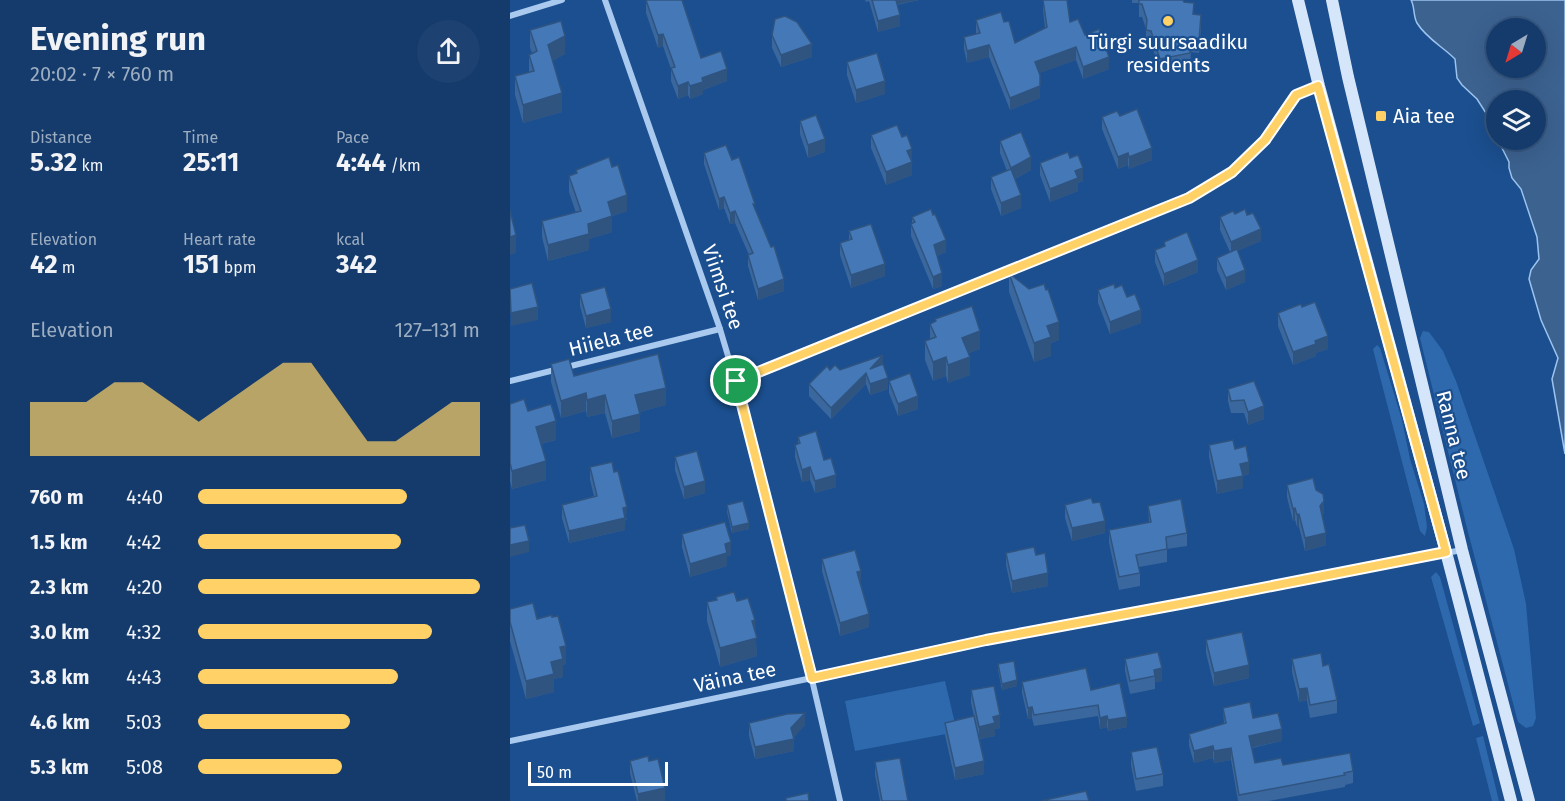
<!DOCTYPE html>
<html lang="en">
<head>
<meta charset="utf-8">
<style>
	:root { --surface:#143b6b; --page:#1d4271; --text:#f1f3f6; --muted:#9dadc1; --line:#33557e; --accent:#ffd166 }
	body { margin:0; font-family:"Fira Sans",sans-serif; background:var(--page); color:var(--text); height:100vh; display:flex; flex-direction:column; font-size:22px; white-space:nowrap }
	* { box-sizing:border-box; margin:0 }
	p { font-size:20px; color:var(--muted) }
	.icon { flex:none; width:33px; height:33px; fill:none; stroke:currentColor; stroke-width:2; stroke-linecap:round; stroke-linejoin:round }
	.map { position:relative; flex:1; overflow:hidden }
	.drawer { display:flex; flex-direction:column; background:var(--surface); width:510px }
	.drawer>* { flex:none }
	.needle { width:39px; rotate:218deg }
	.tools { position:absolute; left:976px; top:18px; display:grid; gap:12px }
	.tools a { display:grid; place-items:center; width:60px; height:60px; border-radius:50%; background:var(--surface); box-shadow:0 6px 24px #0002,0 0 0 2px var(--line); font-size:30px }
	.scale { position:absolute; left:18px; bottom:15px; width:140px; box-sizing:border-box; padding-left:6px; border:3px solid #fff; border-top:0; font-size:16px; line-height:21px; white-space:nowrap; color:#fff; -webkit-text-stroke:4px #1b4f8f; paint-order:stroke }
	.pin { position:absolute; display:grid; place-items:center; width:51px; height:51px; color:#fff; margin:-26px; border:3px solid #fff; border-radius:50%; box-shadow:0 2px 6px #0007 }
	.round { display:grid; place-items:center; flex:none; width:63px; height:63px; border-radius:32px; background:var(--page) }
	.headline { display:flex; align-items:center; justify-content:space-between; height:102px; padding:0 30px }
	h1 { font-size:33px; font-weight:700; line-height:45px }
	.metrics { display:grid; grid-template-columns:repeat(3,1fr); gap:9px; height:102px; padding:6px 30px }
	.metrics div { display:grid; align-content:center }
	.metrics b { font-size:26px; font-weight:700 }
	.metrics small { font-size:16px; font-weight:400 }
	.metrics p { font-size:16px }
	.chart { height:168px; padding:12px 30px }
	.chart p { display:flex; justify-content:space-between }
	.chart svg { width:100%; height:108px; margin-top:6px; fill:var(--accent); opacity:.7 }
	ul { padding:0 30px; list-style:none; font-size:20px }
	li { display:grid; grid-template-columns:96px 72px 1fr; align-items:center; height:45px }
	li i { height:15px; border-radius:8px; background:var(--accent) }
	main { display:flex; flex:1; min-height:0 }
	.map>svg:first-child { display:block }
</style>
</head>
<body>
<main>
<section class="drawer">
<div class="headline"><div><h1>Evening run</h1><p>20:02 · 7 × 760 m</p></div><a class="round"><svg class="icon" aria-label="share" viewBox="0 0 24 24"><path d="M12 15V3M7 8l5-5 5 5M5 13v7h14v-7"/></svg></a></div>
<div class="metrics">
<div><p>Distance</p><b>5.32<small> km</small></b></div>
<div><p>Time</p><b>25:11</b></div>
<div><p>Pace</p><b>4:44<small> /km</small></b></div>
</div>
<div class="metrics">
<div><p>Elevation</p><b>42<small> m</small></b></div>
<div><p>Heart rate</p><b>151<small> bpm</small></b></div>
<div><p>kcal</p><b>342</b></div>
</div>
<div class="chart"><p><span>Elevation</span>127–131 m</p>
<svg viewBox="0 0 160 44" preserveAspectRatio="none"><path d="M0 44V22L10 22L20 22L30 14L40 14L50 22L60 30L70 22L80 14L90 6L100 6L110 22L120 38L130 38L140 30L150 22L160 22V44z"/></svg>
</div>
<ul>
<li><b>760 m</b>4:40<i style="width:74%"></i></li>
<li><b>1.5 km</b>4:42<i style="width:72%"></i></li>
<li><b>2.3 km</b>4:20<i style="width:100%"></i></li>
<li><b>3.0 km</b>4:32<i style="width:83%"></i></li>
<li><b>3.8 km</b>4:43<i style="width:71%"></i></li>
<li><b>4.6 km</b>5:03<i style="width:54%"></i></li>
<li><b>5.3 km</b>5:08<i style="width:51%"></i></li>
</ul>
</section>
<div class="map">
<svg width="1055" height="801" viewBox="0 0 1055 801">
	<rect width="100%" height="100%" fill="#1b4f8f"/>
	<g fill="#2e69ad">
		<path d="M913 331 919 332 933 351 946 381 1004 549 1016 604 1026 718 1023 726 1016 728 1008 722 958 532 910 338Z"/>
		<path d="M867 345 870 348 892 420 900 459 914 504 917 527 915 536 910 531 869 373 863 349Z"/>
		<path d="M926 572 930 577 970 723 963 726 921 577Z"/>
		<path d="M435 681 447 732 345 751 335 701Z"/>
		<path d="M973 736 989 801H982L966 738Z"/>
	</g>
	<path fill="#3c6290" stroke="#9cc4f0" stroke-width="1.5" fill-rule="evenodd" d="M901 0H1055V454L1042 379 1048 358 1031 320 1019 279 1021 270 1029 259 1027 237 1011 189 1002 178 999 168V162L988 140H1026V100H987V135L983 124 967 99 952 85 947 78 945 59C933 47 916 38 907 23 903 16 905 7 901 0ZM987 28H1026V68H987Z"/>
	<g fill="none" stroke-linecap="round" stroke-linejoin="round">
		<g stroke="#a9c9ee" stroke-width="6">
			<path d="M95 0 210 329C257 484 294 643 330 801"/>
			<path d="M0 16 52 0"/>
			<path d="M0 381 210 329"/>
			<path d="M226 381 679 198 722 172 755 140 786 95 809 86"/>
			<path d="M0 741 302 678 476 640 952 550"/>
		</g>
		<g stroke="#d6e6fa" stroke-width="12">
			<path d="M788 0 809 86 936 552 1001 801"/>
			<path d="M822 0 838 77 952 550 1019 801"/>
		</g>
	</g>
	<g fill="#3a679d">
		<path d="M136 0 191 58 217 81 193 90V94L180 99 178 95 168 99 161 81V69L153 46 148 48 136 13Z"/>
		<path d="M355 0H409L387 5 390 26 368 32 359 1 356 2Z"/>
		<path d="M533 0 575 35 599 69 573 79 566 60 529 73 530 98 500 110 479 57 457 63 454 49V37L466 34V20L494 22 505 43 535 28 533 10Z"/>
		<path d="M622 0H673L684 14 691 27 689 53 681 52 680 66 650 71 641 43 636 42V29L632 17H629V3H622Z"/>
		<path d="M20 30 55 54 42 61 52 112 13 123 5 95V76L19 72V55L22 53 20 48Z"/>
		<path d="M262 35 302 57 271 67 262 48Z"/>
		<path d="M337 62 375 94 346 103 337 75Z"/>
		<path d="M610 116 642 160 619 169 618 165 608 169 592 129V117Z"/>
		<path d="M290 121 315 152 298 158 290 134Z"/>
		<path d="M361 135 402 161 401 162 402 175 376 185 361 148Z"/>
		<path d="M490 141 521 170 505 179 511 208 491 216 481 189V177L497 171 490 153Z"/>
		<path d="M194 153 222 160 245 209 274 291 248 300 238 266V255H239L225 223 220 224 214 208 209 210 194 164Z"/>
		<path d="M560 158 573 181 568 183V191L540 202 530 175V163Z"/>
		<path d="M66 170 117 211 102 216V232L79 239V250L38 261 32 237V221L66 213 59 192V176L66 173Z"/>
		<path d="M725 214 751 241 727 251 735 282 716 290 707 270V258L720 252 710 230V217Z"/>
		<path d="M402 217 436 252 427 256 432 286 423 289 401 236V224L402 223Z"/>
		<path d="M339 231 375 276 341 288 330 255V243L339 239Z"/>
		<path d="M654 242 688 272 654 286 645 262V250L654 246Z"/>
		<path d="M499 273 519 289 549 340 541 343V356L524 362 499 292Z"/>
		<path d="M605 288 617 297 631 323 600 334 588 303V290Z"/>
		<path d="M70 294 101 322 76 328 70 306Z"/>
		<path d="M792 307 818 349 806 353V356L783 365 768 326V313Z"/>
		<path d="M425 319 470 349 459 353 460 375 438 383 436 376 423 381 415 360V341L420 340V324L425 322Z"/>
		<path d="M41 364 64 376 156 405 129 412 130 431 102 438 95 413 77 417 76 411 51 418 41 382Z"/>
		<path d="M373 365 378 389 360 395 356 384 321 419 299 396V384L320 370H330Z"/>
		<path d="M379 381 408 409 388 416 379 393Z"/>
		<path d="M744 381 754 419 738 425 734 413H721L718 401V389Z"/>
		<path d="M0 404 18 411 46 440 31 444 36 480 2 489 0 481Z"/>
		<path d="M288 437 314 460 326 487 305 493 300 480 292 482 285 457V445L288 444Z"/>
		<path d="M699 445 725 449 739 474 733 476V488L707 494 699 457Z"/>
		<path d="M165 457 195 493 174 499 165 470Z"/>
		<path d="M80 467 117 519 115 520V530L59 543 52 518V505L84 496 80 480Z"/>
		<path d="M777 485 806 490 814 513 812 515 816 545 795 551 789 527H787L785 520 783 521 777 497Z"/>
		<path d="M217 505 239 529 222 533 217 512Z"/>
		<path d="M555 505 595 533 562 541 555 518Z"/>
		<path d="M638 506 677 533V546L657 549V562L629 567 630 573V586L609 590 599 543V530L639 522Z"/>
		<path d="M172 534 221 555 217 556V566L180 577 172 547Z"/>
		<path d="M496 553 526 555 538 586 502 593 496 565Z"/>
		<path d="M312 559 351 584 359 627 330 636 312 571Z"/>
		<path d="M206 597 227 601 245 632 247 656 210 667 197 621V602L206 600Z"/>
		<path d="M0 609 27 619 56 664 53 665V677L44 679V692L16 699 0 641Z"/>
		<path d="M696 640 739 678 704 686 696 653Z"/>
		<path d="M648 652 652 681 645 682V689L620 694 615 671V659Z"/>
		<path d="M782 659 813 666 827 700V713L800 718 797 700 789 702 782 672Z"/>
		<path d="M488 664 507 686 492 690 488 670Z"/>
		<path d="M512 682 581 690 617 727 598 731 597 727 590 729 588 716 524 726 522 718 518 719 512 693Z"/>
		<path d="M461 690 490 728 485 729V736L470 739 474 774 445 780 435 735V723L464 716 461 703Z"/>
		<path d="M713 708 743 718 772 741 742 748 745 763 843 771V783L835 785V787L759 801H728L721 760 704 763 703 758 684 763 679 746V734L714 724Z"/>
		<path d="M239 723 295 725 283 738 284 751 245 759 239 736Z"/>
		<path d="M621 752 653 774V786L626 791 621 765Z"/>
		<path d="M120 761H139L155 801H127L120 773Z"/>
		<path d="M365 762 398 801H370L365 775Z"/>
	</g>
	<g fill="#305480">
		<path d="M384 0H409L384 5Z"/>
		<path d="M390 15V26L368 32V21Z"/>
		<path d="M153 34V46L148 48V35Z"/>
		<path d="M55 36V54L38 64V45Z"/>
		<path d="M302 44V57L271 67V55Z"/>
		<path d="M479 45V57L457 63V51Z"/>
		<path d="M566 47V60L525 75V62Z"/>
		<path d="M599 57V69L573 79V67Z"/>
		<path d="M217 69V81L193 90V94L180 99V86L192 78Z"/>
		<path d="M375 81V94L346 103V90Z"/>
		<path d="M178 82V95L168 99V86Z"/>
		<path d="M530 86V98L500 110V98Z"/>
		<path d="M52 93V112L13 123V105Z"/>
		<path d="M315 139V152L298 158V145Z"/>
		<path d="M642 148V160L619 169V157Z"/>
		<path d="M402 149V161L397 163V151Z"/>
		<path d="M618 153V165L608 169V157Z"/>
		<path d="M521 157V170L501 181V168Z"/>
		<path d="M402 162V175L376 185V172Z"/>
		<path d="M573 168V181L568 183V191L540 202V189L565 171Z"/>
		<path d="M117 195V211L98 217V202Z"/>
		<path d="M511 195V208L491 216V203Z"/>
		<path d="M214 197V208L209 210V199Z"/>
		<path d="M225 211V223L220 224V213Z"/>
		<path d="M102 216V232L79 239V250L38 261V245L78 224Z"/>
		<path d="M751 229V241L721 254V242Z"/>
		<path d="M6 235V253L0 255V237Z"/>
		<path d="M436 240V252L424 257V245Z"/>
		<path d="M688 260V272L654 286V274Z"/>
		<path d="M375 264V276L341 288V275Z"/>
		<path d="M735 270V282L716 290V278Z"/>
		<path d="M432 273V286L423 289V277Z"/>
		<path d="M274 279V291L248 300V289Z"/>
		<path d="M28 307V320L1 326V313Z"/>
		<path d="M101 309V322L76 328V316Z"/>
		<path d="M631 310V323L600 334V322Z"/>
		<path d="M549 322V340L541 343V356L524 362V343L537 326Z"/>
		<path d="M470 331V349L452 356V338Z"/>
		<path d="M818 336V349L806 353V356L783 365V352L805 341Z"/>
		<path d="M373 355V366L360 369Z"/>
		<path d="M436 357V376L423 381V362Z"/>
		<path d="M460 357V375L438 383V365Z"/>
		<path d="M356 373V384L321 419V408Z"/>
		<path d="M378 378V389L360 395V384Z"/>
		<path d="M156 388V405L125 413V395Z"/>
		<path d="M76 393V411L51 418V401Z"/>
		<path d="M95 395V413L77 417V400Z"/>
		<path d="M408 396V409L388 416V404Z"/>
		<path d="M754 406V419L738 425V412Z"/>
		<path d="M130 414V431L102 438V421Z"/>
		<path d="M46 421V440L26 445V427Z"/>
		<path d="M36 461V480L2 489V471Z"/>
		<path d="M739 462V474L733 476V488L707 494V481L730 464Z"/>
		<path d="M300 467V480L292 482V470Z"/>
		<path d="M326 475V487L305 493V481Z"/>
		<path d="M195 481V493L174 499V487Z"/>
		<path d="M814 501V513L810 518V506Z"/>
		<path d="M117 507 115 530 59 543V531Z"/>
		<path d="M785 508V520L783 521V509Z"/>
		<path d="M789 514V527H787V515Z"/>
		<path d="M595 521V533L562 541V528Z"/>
		<path d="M239 523V529L222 533V527Z"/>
		<path d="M816 533V545L795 551V538Z"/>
		<path d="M19 541V552L0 557V545Z"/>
		<path d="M221 542V555L217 556V566L180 577V564L215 544Z"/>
		<path d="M351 571V584L347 572Z"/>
		<path d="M538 573V586L502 593V581Z"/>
		<path d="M359 614V627L330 636V623Z"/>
		<path d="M245 620 247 656 210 667V648L242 621Z"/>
		<path d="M56 646V664L53 665V677L44 679V692L16 699V681L50 647Z"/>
		<path d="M739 665V678L704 686V673Z"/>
		<path d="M652 668V681L645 682 644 670Z"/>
		<path d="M507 680V686L492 690V684Z"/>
		<path d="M797 688V700L789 702V689Z"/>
		<path d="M522 707V718L518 719V708Z"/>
		<path d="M295 713V725L283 739H284V751L245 759V747L281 728Z"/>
		<path d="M490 715V728L485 729V736L469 739V727L483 717Z"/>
		<path d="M597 716V727L590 729V718Z"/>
		<path d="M617 717V727L598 731V720Z"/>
		<path d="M772 729V741L739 748V736Z"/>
		<path d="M703 746V758L684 763V751Z"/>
		<path d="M721 748V760L704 763V751Z"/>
		<path d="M474 761V774L445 780V768Z"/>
		<path d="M155 788V801H128V794Z"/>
	</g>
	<g fill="#4478b7" stroke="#305480" stroke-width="1.5">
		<path d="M136 0H172L191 58 211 51 217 69 192 78 193 82 180 86 178 82 168 86 161 68 165 67 153 34 148 35Z"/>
		<path d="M362 0H386L390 15 368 21Z"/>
		<path d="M533 0H557L560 22 568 19 575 35 589 29 599 57 573 67 566 47 525 62 530 75V86L500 98 479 45 457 51 454 37 470 33 466 20 491 12 494 22 499 21 505 43 537 27Z"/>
		<path d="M629 0H673L674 2 684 3 683 14 691 15 689 41 681 40 680 53 650 59 641 31 636 30 637 20 632 4H629Z"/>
		<path d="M275 16 287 22 302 44 271 55 262 35 265 19Z"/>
		<path d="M51 21 55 36 38 45 52 93 13 105 5 76 24 71 19 55 27 51 20 30Z"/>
		<path d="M367 53 375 81 346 90 337 62Z"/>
		<path d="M627 109 642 148 619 157 618 153 608 157 592 117 607 111 610 116Z"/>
		<path d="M306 115 315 139 298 145 290 121Z"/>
		<path d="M387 125 392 137 397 135 402 149 397 151 402 162 376 172 361 135Z"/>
		<path d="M511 132 521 157 501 168 490 141Z"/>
		<path d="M216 145 222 160 229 157 245 204H243L261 247 264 246 274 279 248 289 238 255 243 253 225 211 220 213 214 197 209 199 194 153Z"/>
		<path d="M558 152 560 158 568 155 573 168 565 171 568 178 540 189 530 163Z"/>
		<path d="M99 157 102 167 108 165 117 195 98 202 102 216 78 224 79 234 38 245 32 221 71 211 59 176 67 173 66 170Z"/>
		<path d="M501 169 511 195 491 203 481 177Z"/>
		<path d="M421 209 423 215 425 214 436 240 424 245 432 273 423 277 401 224 405 222 402 217Z"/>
		<path d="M735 209 737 215 743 213 751 229 721 242 710 217 723 211 725 214Z"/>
		<path d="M0 211 6 235 0 237Z"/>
		<path d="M361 224 375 264 341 275 330 243 342 239 339 231Z"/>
		<path d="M677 232 688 260 654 274 645 250 655 246 654 242Z"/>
		<path d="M727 249 735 270 716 278 707 258Z"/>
		<path d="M499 273 519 289 534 284 536 290 538 289 549 322 537 326 541 337 524 343Z"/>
		<path d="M22 283 28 307 1 313 0 289Z"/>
		<path d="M604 284 605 288 612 285 617 297 625 294 631 310 600 322 588 290Z"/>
		<path d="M95 287 101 309 76 316 70 294Z"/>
		<path d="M805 302 818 336 805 341 806 344 783 352 768 313 791 304 792 307Z"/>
		<path d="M462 306 470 331 452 338 460 357 438 365 436 357 423 362 415 341 426 337 420 324 426 321 425 319Z"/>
		<path d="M148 354 156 388 125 395 130 414 102 421 95 395 77 400 76 393 51 401 41 364 59 359 64 376Z"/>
		<path d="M373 355 360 369 373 364 378 378 360 384 356 373 321 408 299 384 317 366 320 370 325 365 330 370Z"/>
		<path d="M400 373 408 396 388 404 379 381Z"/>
		<path d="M744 381 754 406 738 412 734 400 721 401 718 389Z"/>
		<path d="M14 399 18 411 41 404 46 421 26 427 36 461 2 471 0 463V404Z"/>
		<path d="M306 431 314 460 321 458 326 475 305 481 300 467 292 470 285 445 290 443 288 437Z"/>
		<path d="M723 440 725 449 736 446 739 462 730 464 733 476 707 481 699 445Z"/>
		<path d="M187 451 195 481 174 487 165 457Z"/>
		<path d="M102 462 104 472 108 471 117 507 113 508 115 518 59 531 52 505 87 496 80 467Z"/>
		<path d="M803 478 806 490 813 494 814 501 810 506 816 533 795 538 789 514 787 515 785 508 783 509 777 485Z"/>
		<path d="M581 498 583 503 590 502 595 521 562 528 555 505Z"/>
		<path d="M671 499 677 533 656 537 657 549 626 555 630 573 609 577 599 530 641 522 638 506Z"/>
		<path d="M233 501 239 523 222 527 217 505Z"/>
		<path d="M215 522 221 542 215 544 217 553 180 564 172 534Z"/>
		<path d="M15 525 19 541 0 545V528Z"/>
		<path d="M524 547 526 555 535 553 538 573 502 581 496 553Z"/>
		<path d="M345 550 351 571 347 572 359 614 330 623 312 559Z"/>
		<path d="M224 592 227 601 238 598 245 620 242 621 247 638 210 648 197 602 207 600 206 597Z"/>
		<path d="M23 603 27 619 42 615V617L48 616 56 646 50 647 53 659 41 662 44 674 16 681 0 622V609Z"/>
		<path d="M732 632 739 665 704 673 696 640Z"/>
		<path d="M648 652 652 668 644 670 645 676 620 681 615 659Z"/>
		<path d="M811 653 813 666 819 664 827 700 800 705 797 688 789 689 782 659Z"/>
		<path d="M504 661 507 680 492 684 488 664Z"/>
		<path d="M576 668 581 690 610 683 617 717 598 720 597 716 590 718 588 705 524 715 522 707 518 708 512 682Z"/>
		<path d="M484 686 490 715 483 717 485 723 469 727 461 690Z"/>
		<path d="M740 702 743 718 768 713 772 729 739 736 745 763 771 758 773 765 840 753 843 771 834 773 835 775 729 795 721 748 704 751 703 746 684 751 679 734 716 723 713 708Z"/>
		<path d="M295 713 281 728 284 739 245 747 239 723 277 714Z"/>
		<path d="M464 716 474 761 445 768 435 723Z"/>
		<path d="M647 747 653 774 626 779 621 752Z"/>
		<path d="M138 756 139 761 148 759 155 788 128 794 120 761Z"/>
		<path d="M390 758 398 801H372L365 762Z"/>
		<path d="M576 791 579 801H531Z"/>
		<path d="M298 793 299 801H276V798Z"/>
	</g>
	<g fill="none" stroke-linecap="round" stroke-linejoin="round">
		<defs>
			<path id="route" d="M808 86 936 552 675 603 476 640 302 678 226 381 679 198 722 172 755 140 786 95Z"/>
		</defs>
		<use href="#route" stroke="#fff" stroke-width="12"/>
		<use href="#route" stroke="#ffd166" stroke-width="8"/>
	</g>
	<g fill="#ffd166" stroke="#1b4f8f" stroke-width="2">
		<circle cx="658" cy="21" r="6"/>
		<rect x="865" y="110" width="12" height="12" rx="3"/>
	</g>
	<g text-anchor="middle" stroke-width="4.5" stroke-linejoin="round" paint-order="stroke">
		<g font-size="20" fill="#fff" stroke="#1b4f8f">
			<text x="658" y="49">Türgi suursaadiku<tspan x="658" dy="23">residents</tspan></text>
			<text x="883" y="123" text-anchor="start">Aia tee</text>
		</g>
		<g font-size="20" fill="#fff" stroke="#1b4f8f">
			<text transform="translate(213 287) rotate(71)" y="7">Viimsi tee</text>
			<text transform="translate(101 339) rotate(-14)" y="7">Hiiela tee</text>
			<text transform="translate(944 435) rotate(76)" y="7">Ranna tee</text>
			<text transform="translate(225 677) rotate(-12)" y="7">Väina tee</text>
		</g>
	</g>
</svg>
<div class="tools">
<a><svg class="needle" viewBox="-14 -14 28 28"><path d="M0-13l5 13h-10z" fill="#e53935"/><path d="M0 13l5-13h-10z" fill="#9dadc1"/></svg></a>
<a><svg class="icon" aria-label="layers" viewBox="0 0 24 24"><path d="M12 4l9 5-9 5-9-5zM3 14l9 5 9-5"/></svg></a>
</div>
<div class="scale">50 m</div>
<div class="pin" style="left:226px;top:381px;background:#1e9e55"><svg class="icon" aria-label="arrive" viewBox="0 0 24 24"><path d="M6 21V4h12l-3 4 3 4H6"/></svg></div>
</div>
</main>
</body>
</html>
